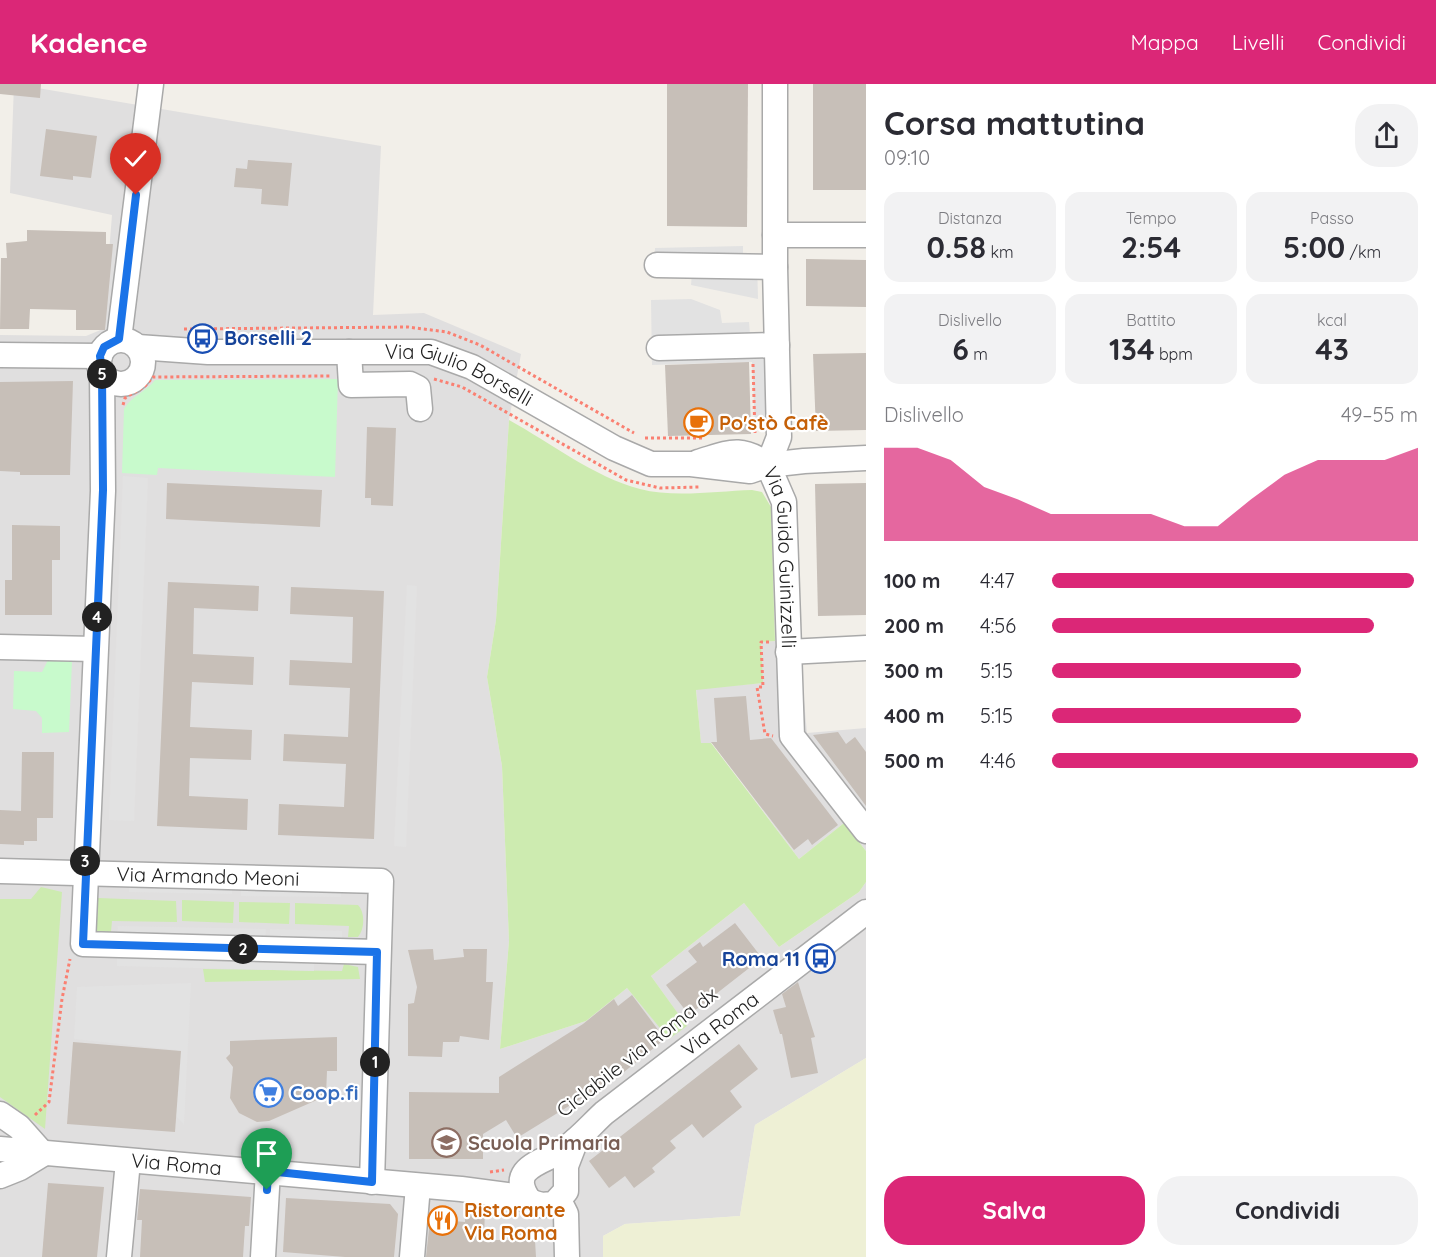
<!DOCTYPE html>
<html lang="it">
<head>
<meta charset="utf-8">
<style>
	:root { --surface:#fff; --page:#f2f2f3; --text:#2b2b33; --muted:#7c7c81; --accent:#db2777 }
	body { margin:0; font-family:Quicksand,sans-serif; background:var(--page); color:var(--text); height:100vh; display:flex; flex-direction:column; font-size:22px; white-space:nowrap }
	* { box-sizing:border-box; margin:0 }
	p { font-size:20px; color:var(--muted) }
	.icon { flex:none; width:33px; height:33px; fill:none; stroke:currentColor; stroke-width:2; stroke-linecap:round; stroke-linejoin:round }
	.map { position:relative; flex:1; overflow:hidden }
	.details { display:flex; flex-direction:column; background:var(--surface); width:570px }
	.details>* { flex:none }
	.pin { position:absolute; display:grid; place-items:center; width:51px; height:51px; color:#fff; margin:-62px -26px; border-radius:50% 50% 50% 0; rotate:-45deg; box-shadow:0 0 6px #0007 }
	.pin .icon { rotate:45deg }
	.km { position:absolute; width:30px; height:30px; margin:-15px; border-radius:50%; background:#222; color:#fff; font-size:16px; line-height:30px; text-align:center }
	.round { display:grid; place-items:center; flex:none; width:63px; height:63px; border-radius:24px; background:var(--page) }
	.head { display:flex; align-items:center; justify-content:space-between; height:102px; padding:0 18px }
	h1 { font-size:33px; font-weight:800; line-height:45px }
	.figures { display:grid; grid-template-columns:repeat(3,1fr); gap:9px; height:102px; padding:6px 18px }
	.figures div { display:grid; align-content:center; border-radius:15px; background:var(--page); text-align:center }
	.figures b { font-size:30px; font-weight:800 }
	.figures small { font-size:16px; font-weight:400 }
	.figures p { font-size:16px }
	.chart { height:168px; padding:12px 18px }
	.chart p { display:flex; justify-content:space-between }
	.chart svg { width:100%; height:108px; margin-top:6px; fill:var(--accent); opacity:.7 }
	.primary-button { display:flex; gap:12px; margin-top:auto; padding:12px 18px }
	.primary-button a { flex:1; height:69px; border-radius:24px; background:var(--accent); color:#fff; font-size:24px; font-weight:800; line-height:69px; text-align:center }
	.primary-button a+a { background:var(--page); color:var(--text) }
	ul { padding:0 18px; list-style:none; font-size:20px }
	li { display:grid; grid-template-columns:96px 72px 1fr; align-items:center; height:45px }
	li i { height:15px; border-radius:8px; background:var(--accent) }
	header { display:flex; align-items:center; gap:36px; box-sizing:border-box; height:84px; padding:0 30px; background:var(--accent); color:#fff }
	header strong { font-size:28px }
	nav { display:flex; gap:33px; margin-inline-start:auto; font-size:21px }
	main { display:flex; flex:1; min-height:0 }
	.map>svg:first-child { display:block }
</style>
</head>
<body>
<header>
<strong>Kadence</strong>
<nav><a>Mappa</a><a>Livelli</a><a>Condividi</a></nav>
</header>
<main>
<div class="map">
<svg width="866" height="1173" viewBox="0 0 866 1173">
	<rect width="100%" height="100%" fill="#f2efe9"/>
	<g fill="#e0dfdf">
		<path d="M14 0 381 62 373 231 424 229 521 270 509 336 496 536 487 593 502 682 509 857 500 965 586 937 627 904 669 954 686 941 651 892 744 819 779 863 859 808 866 798V974L755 1041 740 1132 625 1140 603 1152V1173H0V251L86 252 103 245 112 131 10 109Z"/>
		<path d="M775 557 799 561 807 649 866 644V767L844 739 799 775 712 659 701 660 696 605 762 599 761 558Z"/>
	</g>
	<path fill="#eef0d5" d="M866 974V1173H603V1152L625 1140 740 1132 755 1041Z"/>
	<g fill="#cdebb0">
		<path d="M509 336C551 359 594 393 640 405 674 414 717 407 752 406L762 408 771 423 775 557 761 558 763 599 696 606 701 659H711L799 775 844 739 866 767V798L859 808 779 863 744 819 651 892 687 942 669 955 627 904 586 937 500 965 509 857 502 682 487 593 496 536Z"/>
		<path d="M41 803 62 808 45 1045 0 1013V815H31Z"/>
		<path d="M98 814 176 817 177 838 112 837 111 848 99 849 93 845 94 816Z"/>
		<path d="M182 816 234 818 233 839 182 837Z"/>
		<path d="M239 818 290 819 289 840 239 838Z"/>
		<path d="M295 819 358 821C365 828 365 845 358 853H348L349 842 295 840Z"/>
		<path d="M344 880 358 883 360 895 205 898 203 885 342 887Z"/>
	</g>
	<g fill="#c8facc">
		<path d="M338 295 335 393 158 384 157 391 122 389 124 325C131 312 146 308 155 296Z"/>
		<path d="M48 576 72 577 69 648 42 649V634L36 627 13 625 14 587 42 588Z"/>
	</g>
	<g fill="#e2e2e2">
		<path d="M743 162V176H757L758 215 691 201 692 189 654 188 655 164Z"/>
		<path d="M691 215 720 226 722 239 749 238 750 250 768 249 773 343H755L752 278 652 281 651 216Z"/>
		<path d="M123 392 148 394 134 737 109 736Z"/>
		<path d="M407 501 417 502 406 763 394 762Z"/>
		<path d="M129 799 232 801V810L129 808Z"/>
		<path d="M241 801 341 802V813L241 812Z"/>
		<path d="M118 842 266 845 265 856 117 852Z"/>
		<path d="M270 845 342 847V858L270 855Z"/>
		<path d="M117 871 314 875V887L117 882Z"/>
		<path d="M191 899 184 1041 175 1031 177 966 74 955 77 903Z"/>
	</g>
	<g fill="#c7bfb8">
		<path d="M0 0H41L40 14 0 10Z"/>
		<path d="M667 0H748L747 143 667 142Z"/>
		<rect x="813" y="0" width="53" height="106"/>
		<path d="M46 45 97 52 91 94 73 92V96L40 92Z"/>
		<path d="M248 76 292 79 288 122 261 120 262 105 234 103 236 84 247 85Z"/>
		<path d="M27 146 106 148V160H113L105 246H76V226L30 225 29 245H0L1 174H7L6 159 27 157Z"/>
		<path d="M806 175 866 176V223L806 222Z"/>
		<path d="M866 269V346L816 347 813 270Z"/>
		<path d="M749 278 751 350 668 352 665 281Z"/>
		<path d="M73 297 70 391H20V388L0 387V298Z"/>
		<path d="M367 343 396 344 393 422 371 421V414H365Z"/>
		<path d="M167 399 322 406 320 443 166 435Z"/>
		<path d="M866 399V531L818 532 815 400Z"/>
		<path d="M12 441 60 442V476H52V531H5V496H12Z"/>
		<path d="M168 498 259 502 258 527 194 524 193 570 254 573 253 601 192 598 190 643 252 646 251 676 190 674 189 712 248 715 247 746 157 742Z"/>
		<path d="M291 503 384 507 374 755 278 751 279 720 344 723 346 680 283 677 284 650 348 653 350 604 289 601 290 576 352 579 353 533 290 530Z"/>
		<path d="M746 612 750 656 771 654 838 741 812 761 808 755 794 766 711 658H717L714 614Z"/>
		<path d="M838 648 846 660 855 653 866 668V722L813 651Z"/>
		<path d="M22 668H54L53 734H37V757H24V761L0 760V726L21 727Z"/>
		<path d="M735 839 762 874 689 931 666 901 697 878 688 867 700 858 703 863Z"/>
		<path d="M433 865 434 876 464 873 463 865H487L486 898H493L489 956 460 952 459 958H443L442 973 408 972V920L414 919 417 903 408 866Z"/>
		<path d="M798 898 815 953 811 954 818 989 791 994 782 950H780L773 926 786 923 782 910Z"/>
		<path d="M632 911 665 955 624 988 517 1054 506 1036 483 1050V1075H409V1008L499 1009V993L583 940 614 915 618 922Z"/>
		<path d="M337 953V987H327L326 1012 269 1037 257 1038 239 1029 230 1014 233 983 226 974 230 970V957Z"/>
		<path d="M73 958 181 967 175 1048 67 1040Z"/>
		<path d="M739 960 758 985 730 1007 742 1023 703 1054 692 1040 670 1057 676 1064 652 1084 655 1088 634 1104 625 1092 609 1104 589 1077Z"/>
		<path d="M48 1099 104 1103 97 1173H42Z"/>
		<path d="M140 1105 251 1113 249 1142H245L243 1173H140L142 1136H137Z"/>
		<path d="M286 1114 390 1120 398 1130 394 1173H345L283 1168Z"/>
		<path d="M466 1120 485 1123 484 1156H535L536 1173H426L430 1135 465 1138Z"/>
	</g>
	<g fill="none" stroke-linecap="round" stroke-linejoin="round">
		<defs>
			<g id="minor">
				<path id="s1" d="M775 0V183L779 353 768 381 784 418 792 652 866 747"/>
				<path d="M775 151H866"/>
				<path d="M657 181 775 183"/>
				<path d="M119 255 151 0"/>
				<circle cx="121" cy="278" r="22"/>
				<path id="s2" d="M138 263 208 268H431L472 283 614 364 651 380H691L750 387 768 381 804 377 866 374"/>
				<path d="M659 264 777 261"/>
				<path d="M349 268 351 301 410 300 418 304 420 325"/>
				<path d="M0 271 100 272"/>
				<path d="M102 289 103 407 83 860 377 868"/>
				<path d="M698 378C729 369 739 361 768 381"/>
				<path d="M0 563 95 565"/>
				<path d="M788 568 866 564"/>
				<path id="s3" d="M0 787 381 797 372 1098"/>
				<path d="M0 1030 19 1043 43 1070"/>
				<path id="s4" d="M0 1065 461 1105 514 1112 541 1121 554 1120 566 1107V1082L576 1056"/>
				<path d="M0 1092 20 1084 43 1070"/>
				<path id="s5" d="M529 1116C505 1082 547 1078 566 1064 580 1054 592 1040 604 1029L866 828"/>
				<path d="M559 1116 566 1130 567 1173"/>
				<path d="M119 1173 128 1077"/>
				<path d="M263 1173 268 1087"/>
				<path d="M412 1173 418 1102"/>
			</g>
		</defs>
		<use href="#minor" stroke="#a9a9a9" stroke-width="27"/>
		<g stroke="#fa8072" stroke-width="3" stroke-dasharray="3 3" stroke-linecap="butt">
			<path d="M184 245 408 243 447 248 480 261 634 349"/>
			<path d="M753 280 755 351"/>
			<path d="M434 295 462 303 626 396 660 404 700 403"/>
			<path d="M123 321 125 314 145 302 153 293 332 292"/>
			<path d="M645 354H704"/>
			<path d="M769 558H761L763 603H757L765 650 773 652"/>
			<path d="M35 1031 49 1018 62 915 70 875"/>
			<path d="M490 1088 504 1086"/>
		</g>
		<use href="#minor" stroke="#fff" stroke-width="24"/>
	</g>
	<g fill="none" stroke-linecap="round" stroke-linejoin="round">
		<defs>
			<path id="route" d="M136 111 119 255 104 263 100 272 102 289 103 406 83 860 377 868 372 1098 268 1087 267 1106"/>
		</defs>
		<use href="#route" stroke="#fff" stroke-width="12"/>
		<use href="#route" stroke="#1a73e8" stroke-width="8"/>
	</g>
	<defs>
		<symbol id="bus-ring" viewBox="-11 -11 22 22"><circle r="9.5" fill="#fff" stroke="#1a4fb4" stroke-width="1.5"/><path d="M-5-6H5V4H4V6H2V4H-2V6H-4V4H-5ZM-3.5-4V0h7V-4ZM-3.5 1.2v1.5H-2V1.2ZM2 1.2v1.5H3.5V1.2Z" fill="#1a4fb4"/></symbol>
		<symbol id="cafe-ring" viewBox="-11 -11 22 22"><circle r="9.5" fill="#fff" stroke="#e8710a" stroke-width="1.5"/><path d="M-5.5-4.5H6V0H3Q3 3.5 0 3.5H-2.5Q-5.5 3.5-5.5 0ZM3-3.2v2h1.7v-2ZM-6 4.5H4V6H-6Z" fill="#e8710a"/></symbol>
		<symbol id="supermarket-ring" viewBox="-11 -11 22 22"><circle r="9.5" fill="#fff" stroke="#3f7fe0" stroke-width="1.5"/><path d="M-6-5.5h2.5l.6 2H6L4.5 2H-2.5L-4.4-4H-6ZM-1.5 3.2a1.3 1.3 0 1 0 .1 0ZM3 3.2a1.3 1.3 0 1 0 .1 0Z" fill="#3f7fe0"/></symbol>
		<symbol id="school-ring" viewBox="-11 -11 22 22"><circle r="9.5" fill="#fff" stroke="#8d6e63" stroke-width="1.5"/><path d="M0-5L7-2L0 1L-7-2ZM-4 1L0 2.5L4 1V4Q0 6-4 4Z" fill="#8d6e63"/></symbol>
		<symbol id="restaurant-ring" viewBox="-11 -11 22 22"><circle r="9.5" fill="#fff" stroke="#e8710a" stroke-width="1.5"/><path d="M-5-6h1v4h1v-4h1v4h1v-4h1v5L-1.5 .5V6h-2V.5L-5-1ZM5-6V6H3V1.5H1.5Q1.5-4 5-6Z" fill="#e8710a"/></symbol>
	</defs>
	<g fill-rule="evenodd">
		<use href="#bus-ring" x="186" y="238" width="33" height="33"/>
		<use href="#cafe-ring" x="682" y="322" width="33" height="33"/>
		<use href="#bus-ring" x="804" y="858" width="33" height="33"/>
		<use href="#supermarket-ring" x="252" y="992" width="33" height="33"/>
		<use href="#school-ring" x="430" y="1042" width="33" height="33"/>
		<use href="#restaurant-ring" x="426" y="1120" width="33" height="33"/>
	</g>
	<g text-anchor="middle" stroke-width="4.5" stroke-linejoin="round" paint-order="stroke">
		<g font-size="20" font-weight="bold" fill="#164399" stroke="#fff" text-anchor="start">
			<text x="224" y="261">Borselli 2</text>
			<text x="800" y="882" text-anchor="end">Roma 11</text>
		</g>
		<g font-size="20" fill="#222" stroke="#fff">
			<text dy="7" stroke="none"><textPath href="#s2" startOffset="326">Via Giulio Borselli</textPath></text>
			<text dy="7" stroke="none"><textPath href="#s1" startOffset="478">Via Guido Guinizzelli</textPath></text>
			<text dy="7" stroke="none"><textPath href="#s3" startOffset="208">Via Armando Meoni</textPath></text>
			<text dy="7" stroke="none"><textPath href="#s5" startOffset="276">Via Roma</textPath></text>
			<text transform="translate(637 968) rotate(-38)" y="7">Ciclabile via Roma dx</text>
			<text dy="7" stroke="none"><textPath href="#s4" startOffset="177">Via Roma</textPath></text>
		</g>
		<g font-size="20" font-weight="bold" fill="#c56008" stroke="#fff" text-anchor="start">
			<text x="719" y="346">Po'stò Cafè</text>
			<text x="464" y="1133">Ristorante<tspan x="464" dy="23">Via Roma</tspan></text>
		</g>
		<g font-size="20" font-weight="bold" fill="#366cbe" stroke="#fff" text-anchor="start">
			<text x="290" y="1016">Coop.fi</text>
		</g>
		<g font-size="20" font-weight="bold" fill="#785e54" stroke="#fff" text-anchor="start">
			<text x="468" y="1066">Scuola Primaria</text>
		</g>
	</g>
</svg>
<div class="pin" style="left:267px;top:1106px;background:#1e9e55"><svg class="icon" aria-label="arrive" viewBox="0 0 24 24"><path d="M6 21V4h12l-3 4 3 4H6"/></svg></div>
<div class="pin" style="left:136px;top:111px;background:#d93025"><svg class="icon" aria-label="check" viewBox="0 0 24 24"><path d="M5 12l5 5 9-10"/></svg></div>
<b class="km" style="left:375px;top:978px">1</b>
<b class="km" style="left:243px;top:865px">2</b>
<b class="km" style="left:85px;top:777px">3</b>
<b class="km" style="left:97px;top:533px">4</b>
<b class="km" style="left:102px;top:290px">5</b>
</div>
<section class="details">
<div class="head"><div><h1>Corsa mattutina</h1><p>09:10</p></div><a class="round"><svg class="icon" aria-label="share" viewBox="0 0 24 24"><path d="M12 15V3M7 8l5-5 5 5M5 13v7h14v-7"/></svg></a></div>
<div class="figures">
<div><p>Distanza</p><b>0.58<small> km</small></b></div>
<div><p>Tempo</p><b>2:54</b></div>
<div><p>Passo</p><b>5:00<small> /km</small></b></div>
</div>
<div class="figures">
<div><p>Dislivello</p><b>6<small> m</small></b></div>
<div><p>Battito</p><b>134<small> bpm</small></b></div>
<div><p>kcal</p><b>43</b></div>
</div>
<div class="chart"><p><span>Dislivello</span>49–55 m</p>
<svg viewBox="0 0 160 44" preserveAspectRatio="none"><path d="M0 44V6L10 6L20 11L30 22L40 27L50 33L60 33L70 33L80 33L90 38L100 38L110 27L120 17L130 11L140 11L150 11L160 6V44z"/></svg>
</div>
<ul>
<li><b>100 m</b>4:47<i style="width:99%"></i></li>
<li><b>200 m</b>4:56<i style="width:88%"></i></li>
<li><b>300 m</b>5:15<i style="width:68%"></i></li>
<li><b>400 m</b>5:15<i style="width:68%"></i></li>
<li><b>500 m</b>4:46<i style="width:100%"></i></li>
</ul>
<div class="primary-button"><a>Salva</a><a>Condividi</a></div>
</section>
</main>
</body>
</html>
